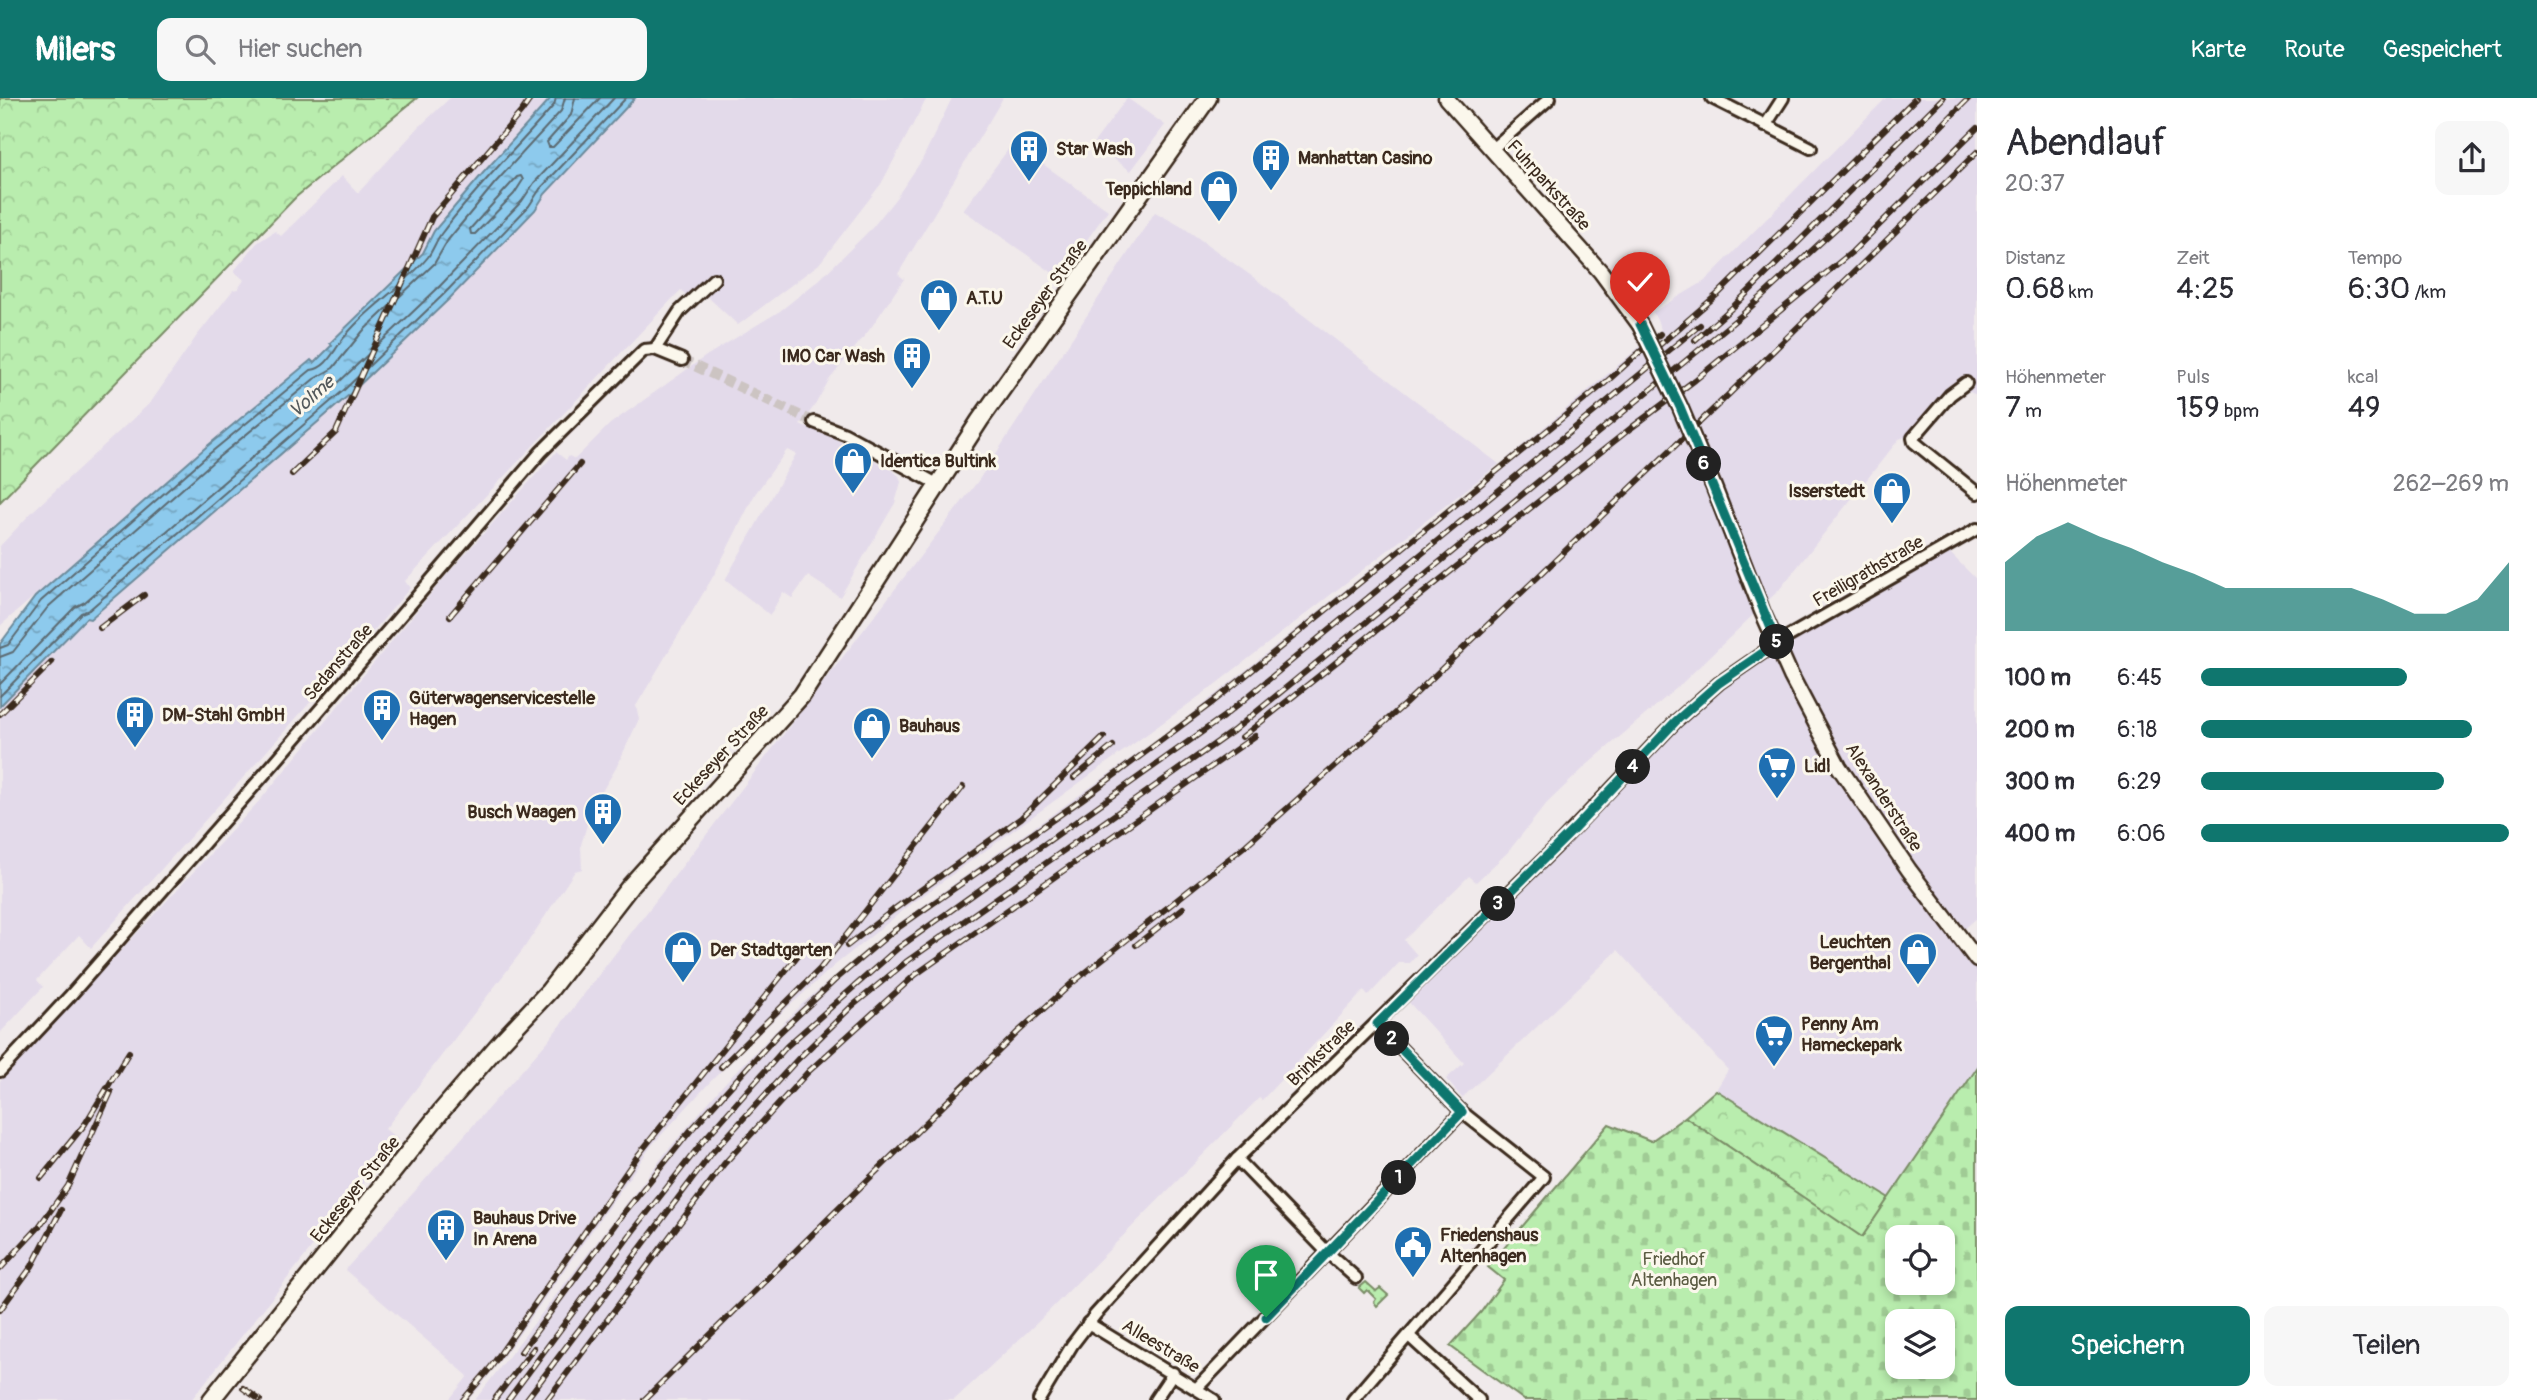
<!DOCTYPE html>
<html lang="de">
<head>
<meta charset="utf-8">
<style>
	:root { --surface:#fff; --page:#f7f7f7; --text:#2b2b33; --muted:#7c7c81; --accent:#0f766e }
	body { margin:0; font-family:Pangolin,sans-serif; background:var(--page); color:var(--text); height:100vh; display:flex; flex-direction:column; font-size:26px; white-space:nowrap }
	* { box-sizing:border-box; margin:0 }
	p { font-size:23px; color:var(--muted) }
	.icon { flex:none; width:38px; height:38px; fill:none; stroke:currentColor; stroke-width:2; stroke-linecap:round; stroke-linejoin:round }
	.map { position:relative; flex:1; overflow:hidden }
	.side { display:flex; flex-direction:column; background:var(--surface); width:560px }
	.side>* { flex:none }
	.buttons { position:absolute; left:1885px; top:1127px; display:grid; gap:14px }
	.buttons a { display:grid; place-items:center; width:70px; height:70px; border-radius:14px; background:var(--surface); box-shadow:0 4px 10px #0003; font-size:35px }
	.pin { position:absolute; display:grid; place-items:center; width:60px; height:60px; color:#fff; margin:-72px -30px; border-radius:50% 50% 50% 0; rotate:-45deg; box-shadow:0 0 7px #0007 }
	.pin .icon { rotate:45deg }
	.km { position:absolute; width:35px; height:35px; margin:-18px; border-radius:50%; background:#222; color:#fff; font-size:19px; line-height:35px; text-align:center }
	.round { display:grid; place-items:center; flex:none; width:74px; height:74px; border-radius:14px; background:var(--page) }
	.headline { display:flex; align-items:center; justify-content:space-between; height:119px; padding:0 28px }
	h1 { font-size:38px; font-weight:600; line-height:52px }
	.figures { display:grid; grid-template-columns:repeat(3,1fr); gap:10px; height:119px; padding:7px 28px }
	.figures div { display:grid; align-content:center }
	.figures b { font-size:30px; font-weight:600 }
	.figures small { font-size:19px; font-weight:400 }
	.figures p { font-size:19px }
	.chart { height:196px; padding:14px 28px }
	.chart p { display:flex; justify-content:space-between }
	.chart svg { width:100%; height:126px; margin-top:7px; fill:var(--accent); opacity:.7 }
	.cta { display:flex; gap:14px; margin-top:auto; padding:14px 28px }
	.cta a { flex:1; height:80px; border-radius:14px; background:var(--accent); color:#fff; font-size:28px; font-weight:600; line-height:80px; text-align:center }
	.cta a+a { background:var(--page); color:var(--text) }
	ul { padding:0 28px; list-style:none; font-size:23px }
	li { display:grid; grid-template-columns:112px 84px 1fr; align-items:center; height:52px }
	li i { height:18px; border-radius:9px; background:var(--accent) }
	header { display:flex; align-items:center; gap:42px; box-sizing:border-box; height:98px; padding:0 35px; background:var(--accent); color:#fff }
	header strong { font-size:33px }
	nav { display:flex; gap:38px; margin-inline-start:auto; font-size:24px }
	.search { width:490px; height:63px; background:var(--page); display:flex; align-items:center; gap:18px; box-sizing:border-box; padding:0 24px; border-radius:14px; color:var(--muted); font-size:26px }
	main { display:flex; flex:1; min-height:0 }
	.map>svg:first-child { display:block }
</style>
</head>
<body>
<header>
<strong>Milers</strong>
<div class="search"><svg class="icon" aria-label="search" viewBox="0 0 24 24"><circle cx="10" cy="10" r="6"/><path d="M15 15l6 6"/></svg>Hier suchen</div>
<nav><a>Karte</a><a>Route</a><a>Gespeichert</a></nav>
</header>
<main>
<div class="map">
<svg width="1977" height="1302" viewBox="0 0 1977 1302">
	<defs>
		<pattern id="grass-dots" width="8" height="8" patternUnits="userSpaceOnUse" patternTransform="scale(1.75)"><rect width="8" height="8" fill="#b9edae"/><path d="M2 2h.1M6 6h.1" fill="none" stroke="#a0cb95" stroke-width="1.8" stroke-linecap="round"/></pattern>
		<pattern id="forest-crowns" width="20" height="18" patternUnits="userSpaceOnUse" patternTransform="scale(1.75)"><rect width="20" height="18" fill="#b9edae"/><path d="M2 6a3 3 0 1 1 6 0M12 15a3 3 0 1 1 6 0" fill="none" stroke="#a0cb95"/></pattern>
		<pattern id="cemetery-stones" width="16" height="16" patternUnits="userSpaceOnUse" patternTransform="scale(1.75)"><rect width="16" height="16" fill="#b9edae"/><path d="M2 7V4a2 2 0 0 1 4 0v3zM10 15v-3a2 2 0 0 1 4 0v3z" fill="#a0cb95"/></pattern>
		<pattern id="water-ripples" width="26" height="14" patternUnits="userSpaceOnUse" patternTransform="scale(1.75)"><rect width="26" height="14" fill="#8dcaed"/><path d="M2 4q2-2 4 0t4 0M15 11q2-2 4 0t4 0" fill="none" stroke="#74a4bf"/></pattern>
	</defs>
	<rect width="100%" height="100%" fill="#f0eaeb"/>
	<filter id="ink" filterUnits="userSpaceOnUse"><feTurbulence type="fractalNoise" baseFrequency=".0143" numOctaves="2"/><feDisplacementMap in="SourceGraphic" scale="14" xChannelSelector="R" yChannelSelector="G"/><feConvolveMatrix kernelMatrix="1 2 1 2 8 2 1 2 1" color-interpolation-filters="sRGB"/></filter>
	<g filter="url(#ink)">
		<g fill="#e3daea">
			<path d="M450 0H551L484 74 434 133 423 155 322 259 314 265 311 263 205 350 0 528V448L34 412 151 304 196 239 233 192 238 191 244 182 234 173 257 145 275 133 281 138 342 78 358 95 419 29Z"/>
			<path d="M635 0H927L881 86 819 166 738 227 696 188 686 197 681 192 675 198 405 483 410 490 365 543 91 850 79 837 37 882 43 889 0 935V608L86 520H90L349 297 449 201 535 112 545 96Z"/>
			<path d="M952 0H1003L898 176 904 181 870 231 829 282 815 307 800 327 837 342 892 372 899 378 901 384 895 405 840 499 808 478 792 500 783 494 770 517 725 482 796 356 787 352 755 396 714 477 636 608 639 621 616 670 592 710 581 747 582 771 575 773 522 853 385 1031 398 1041 191 1302H0V983L261 701 444 480 556 354 566 362 569 358 575 361 610 326 706 258 780 213 819 182 872 130 896 100 922 62Z"/>
			<path d="M1127 0 1165 27 1131 73 1093 46Z"/>
			<path d="M1886 0H1977V297L1959 290 1914 336 1899 341 1779 492 1679 588 1588 666 1547 705 1507 755 1476 784 1469 778 1404 842 1417 857 1410 865H1399L1368 898 1364 893 1359 898 1262 1002 1259 1000 1038 1224 954 1302H475L667 1053 724 986 802 906 896 827 1174 630 1491 374 1661 231 1653 214 1705 183Z"/>
			<path d="M1013 45 1108 112 1060 180 963 112Z"/>
			<path d="M1155 114 1184 130 1253 179 1499 366 1208 592 910 807 835 867 768 927 711 983 652 1047 513 1245 480 1289 467 1302H449L468 1278 345 1172 548 943 978 383Z"/>
			<path d="M1945 450 1977 482V820L1957 837 1977 862V970L1889 1100 1716 992 1728 972 1618 852 1462 1000 1446 981 1464 965 1404 899 1719 585Z"/>
		</g>
		<path fill="url(#grass-dots)" stroke="#7a8c66" stroke-width="2" d="M1366 1184 1376 1193 1380 1190 1388 1197 1377 1208 1374 1204 1376 1201 1367 1192 1364 1195 1359 1190Z"/>
		<g fill="url(#forest-crowns)" stroke="#7a8c66" stroke-width="2">
			<path d="M0 0H417L296 99 0 404Z"/>
			<path d="M1716 992 1889 1100 1862 1140 1685 1019Z"/>
		</g>
		<path fill="url(#cemetery-stones)" stroke="#7a8c66" stroke-width="2" fill-rule="evenodd" d="M1977 970V1302H1524L1450 1248 1481 1214 1504 1182 1488 1169 1609 1026 1651 1043 1685 1019 1862 1139ZM1897 1139H1942V1185H1897ZM1897 1223H1942V1269H1897Z"/>
		<path fill="url(#water-ripples)" stroke="#6c8a9a" stroke-width="2" d="M551 0H635L545 96 535 112 449 201 349 297 90 521 86 520 0 608V546L35 499 205 350 311 262 314 265 332 247 330 245 423 155 434 133 484 74Z"/>
		<g fill="none" stroke-linecap="round" stroke-linejoin="round">
			<g stroke="#5c6a71" stroke-width="2">
				<path d="M575 0 571 17 547 44 549 49H553L600 0"/>
				<path d="M517 79 521 78 523 82 514 96 475 136H471L470 131Z"/>
				<path d="M0 550 8 547 41 503 209 356 311 272C326 270 332 256 340 245 361 214 405 188 428 159 433 152 436 143 441 136 475 90 517 50 554 7L556 0"/>
				<path d="M0 559 13 554 48 509 215 362 314 281 333 270 363 233 434 166 448 142 495 85 561 13 565 0"/>
				<path d="M0 586 75 509 85 504 338 285 438 190 522 103 534 85 614 0"/>
				<path d="M0 598 81 515 89 512 344 292 444 196 529 108 540 91 626 0"/>
			</g>
			<path stroke="#ccc4c2" stroke-width="10" stroke-dasharray="10 5" stroke-linecap="butt" d="M682 262 814 324"/>
			<defs>
				<g id="minor">
					<path d="M1712 0 1811 50"/>
					<path d="M1765 28 1783 0"/>
					<path d="M1491 52 1550 0"/>
					<path d="M655 251 680 213 714 181"/>
					<path d="M1966 285 1950 297 1913 340 1914 344 1977 395"/>
					<path d="M814 324 845 336 937 386"/>
					<path d="M0 973 69 899 275 664 541 354 644 252 655 251 682 262"/>
					<path d="M1237 1061 1328 1155 1356 1180"/>
					<path d="M1088 1225 1214 1302"/>
					<path d="M1409 1238 1479 1302"/>
					<path d="M1197 1290 1462 1014"/>
					<path d="M1039 1302 1072 1247 1095 1217 1237 1061 1556 749 1676 623 1719 585 1777 545 1977 431"/>
					<path d="M1155 1302 1173 1275"/>
					<path d="M1353 1302 1544 1079 1462 1014 1377 926"/>
				</g>
				<g id="secondary">
					<path d="M1446 0 1601 174 1640 227"/>
					<path d="M1713 387 1762 513 1791 578 1839 669 1909 772 1977 862"/>
				</g>
				<path id="primary" d="M211 1302 443 1011 501 944 549 893 631 787 802 597 980 322 1208 0"/>
			</defs>
			<use href="#minor" stroke="#3b2a1e" stroke-width="16"/>
			<use href="#secondary" stroke="#3b2a1e" stroke-width="19"/>
			<use href="#primary" stroke="#3b2a1e" stroke-width="21"/>
			<use href="#minor" stroke="#fbf7ec" stroke-width="10"/>
			<use href="#secondary" stroke="#fbf7ec" stroke-width="14"/>
			<use href="#primary" stroke="#fbf7ec" stroke-width="16"/>
			<defs>
				<g id="rail">
					<path d="M1695 242 1734 208 1943 0"/>
					<path d="M1656 250 1719 195 1916 0"/>
					<path d="M292 376 336 334 432 119 522 13 531 0"/>
					<path d="M450 518 580 366"/>
					<path d="M100 530 144 497"/>
					<path d="M0 616 52 564"/>
					<path d="M1242 639 1631 330 1695 282 1852 154 1977 30"/>
					<path d="M1074 680 1113 648"/>
					<path d="M1136 847 1183 810"/>
					<path d="M847 848 893 812 1021 720 1104 639"/>
					<path d="M721 969 819 872 963 689"/>
					<path d="M41 1080 85 1026 129 954"/>
					<path d="M0 1171 38 1130 68 1088 111 994"/>
					<path d="M0 1212 32 1168 61 1112"/>
					<path d="M521 1254 619 1121 691 1032 777 937 834 883 892 834 1081 702 1213 604 1604 286 1660 236"/>
					<path d="M243 1290 260 1302"/>
					<path d="M463 1302 491 1269 639 1056 799 856"/>
					<path d="M494 1302 534 1250"/>
					<path d="M508 1302 633 1133 704 1042 787 948 898 850 1223 619 1700 227"/>
					<path d="M526 1302 712 1055 797 962 851 909 906 864 1233 633 1743 216 1882 88 1969 0"/>
					<path d="M547 1302 724 1066 808 974 915 877 1255 638"/>
					<path d="M644 1302 1018 934 1071 886 1246 747 1405 606 1725 300 1977 54"/>
				</g>
			</defs>
			<use href="#rail" stroke="#3b2a1e" stroke-width="6"/>
			<use href="#rail" stroke="#fbf7ec" stroke-width="3.5" stroke-dasharray="10" stroke-linecap="butt"/>
			<defs>
				<path id="secondary-bridge" d="M1640 227 1680 309 1713 387"/>
			</defs>
			<use href="#secondary-bridge" stroke="#3b2a1e" stroke-width="19" stroke-linecap="butt"/>
			<use href="#secondary-bridge" stroke="#fbf7ec" stroke-width="14"/>
		</g>
	</g>
	<g fill="none" stroke-linecap="round" stroke-linejoin="round" filter="url(#ink)">
		<defs>
			<path id="route" d="M1266 1219 1462 1014 1377 926 1575 730 1676 623 1719 585 1777 545 1680 309 1640 226"/>
		</defs>
		<use href="#route" stroke="#fff" stroke-width="14"/>
		<use href="#route" stroke="#0f766e" stroke-width="9"/>
	</g>
	<defs>
		<symbol id="building-pin" viewBox="-11 -11 22 30"><path d="M0 17L-7.5 6A9.5 9.5 0 1 1 7.5 6Z" fill="#1f6fb2" stroke="#fbf7ec"/><path d="M-4-6H4V6H1V3H-1V6H-4ZM-2.5-4.3h1.7v1.8h-1.7ZM.8-4.3h1.7v1.8H.8ZM-2.5-1h1.7V.8h-1.7ZM.8-1h1.7V.8H.8Z" fill="#fff"/></symbol>
		<symbol id="shop-pin" viewBox="-11 -11 22 30"><path d="M0 17L-7.5 6A9.5 9.5 0 1 1 7.5 6Z" fill="#1f6fb2" stroke="#fbf7ec"/><path d="M-5-2.5h2.3a2.7 3.5 0 0 1 5.4 0H5L5.5 6h-11ZM-1.5-2.5h3a1.5 2.3 0 0 0-3 0Z" fill="#fff"/></symbol>
		<symbol id="supermarket-pin" viewBox="-11 -11 22 30"><path d="M0 17L-7.5 6A9.5 9.5 0 1 1 7.5 6Z" fill="#1f6fb2" stroke="#fbf7ec"/><path d="M-6-5.5h2.5l.6 2H6L4.5 2H-2.5L-4.4-4H-6ZM-1.5 3.2a1.3 1.3 0 1 0 .1 0ZM3 3.2a1.3 1.3 0 1 0 .1 0Z" fill="#fff"/></symbol>
		<symbol id="civic-pin" viewBox="-11 -11 22 30"><path d="M0 17L-7.5 6A9.5 9.5 0 1 1 7.5 6Z" fill="#1f6fb2" stroke="#fbf7ec"/><path d="M-.6-6.5H3V-4.5H.6V-3L4-1V1h2V6H-6V1h2V-1L-.6-3ZM-1.2 2.5V6h2.4V2.5Z" fill="#fff"/></symbol>
	</defs>
	<g fill-rule="evenodd">
		<use href="#building-pin" x="1007" y="29" width="44" height="60"/>
		<use href="#building-pin" x="1249" y="38" width="44" height="60"/>
		<use href="#shop-pin" x="1197" y="69" width="44" height="60"/>
		<use href="#shop-pin" x="917" y="178" width="44" height="60"/>
		<use href="#building-pin" x="890" y="236" width="44" height="60"/>
		<use href="#shop-pin" x="831" y="341" width="44" height="60"/>
		<use href="#shop-pin" x="1870" y="371" width="44" height="60"/>
		<use href="#building-pin" x="360" y="588" width="44" height="60"/>
		<use href="#building-pin" x="113" y="595" width="44" height="60"/>
		<use href="#shop-pin" x="850" y="606" width="44" height="60"/>
		<use href="#supermarket-pin" x="1755" y="646" width="44" height="60"/>
		<use href="#building-pin" x="581" y="692" width="44" height="60"/>
		<use href="#shop-pin" x="661" y="830" width="44" height="60"/>
		<use href="#shop-pin" x="1896" y="832" width="44" height="60"/>
		<use href="#supermarket-pin" x="1752" y="914" width="44" height="60"/>
		<use href="#building-pin" x="424" y="1108" width="44" height="60"/>
		<use href="#civic-pin" x="1391" y="1125" width="44" height="60"/>
	</g>
	<g text-anchor="middle" stroke-width="6" stroke-linejoin="round" paint-order="stroke">
		<g font-size="18" font-weight="bold" fill="#3b2a1e" stroke="#fbf7ec" text-anchor="start">
			<text x="1056" y="57">Star Wash</text>
			<text x="1298" y="66">Manhattan Casino</text>
			<text x="1192" y="97" text-anchor="end">Teppichland</text>
			<text x="966" y="206">A.T.U</text>
			<text x="885" y="264" text-anchor="end">IMO Car Wash</text>
			<text x="880" y="369">Identica Bultink</text>
			<text x="1865" y="399" text-anchor="end">Isserstedt</text>
			<text x="409" y="606">Güterwagenservicestelle<tspan x="409" dy="21">Hagen</tspan></text>
			<text x="162" y="623">DM-Stahl GmbH</text>
			<text x="899" y="634">Bauhaus</text>
			<text x="1804" y="674">Lidl</text>
			<text x="576" y="720" text-anchor="end">Busch Waagen</text>
			<text x="1891" y="850" text-anchor="end">Leuchten<tspan x="1891" dy="21">Bergenthal</tspan></text>
			<text x="710" y="858">Der Stadtgarten</text>
			<text x="1801" y="932">Penny Am<tspan x="1801" dy="21">Hameckepark</tspan></text>
			<text x="473" y="1126">Bauhaus Drive<tspan x="473" dy="21">In Arena</tspan></text>
			<text x="1440" y="1143">Friedenshaus<tspan x="1440" dy="21">Altenhagen</tspan></text>
		</g>
		<g font-size="18" fill="#3b2a1e" stroke="#fbf7ec">
			<text transform="translate(1549 87) rotate(48)" y="6">Fuhrparkstraße</text>
			<text transform="translate(1045 196) rotate(-54)" y="6">Eckeseyer Straße</text>
			<text transform="translate(1868 473) rotate(-30)" y="6">Freiligrathstraße</text>
			<text transform="translate(338 564) rotate(-49)" y="6">Sedanstraße</text>
			<text transform="translate(721 657) rotate(-47)" y="6">Eckeseyer Straße</text>
			<text transform="translate(1884 699) rotate(57)" y="6">Alexanderstraße</text>
			<text transform="translate(1321 955) rotate(-44)" y="6">Brinkstraße</text>
			<text transform="translate(355 1091) rotate(-51)" y="6">Eckeseyer Straße</text>
			<text transform="translate(1161 1248) rotate(31)" y="6">Alleestraße</text>
		</g>
		<g font-size="18" fill="#5a5b42" stroke="#fbf7ec">
			<text x="1674" y="1167">Friedhof<tspan x="1674" dy="21">Altenhagen</tspan></text>
		</g>
		<g font-size="19" font-style="italic" fill="#545a5c" stroke="#fbf7ec">
			<text transform="translate(311 298) rotate(-41)" y="7">Volme</text>
		</g>
	</g>
</svg>
<div class="buttons">
<a><svg class="icon" aria-label="locate" viewBox="0 0 24 24"><circle cx="12" cy="12" r="6"/><path d="M12 2v4M12 18v4M2 12h4M18 12h4"/></svg></a>
<a><svg class="icon" aria-label="layers" viewBox="0 0 24 24"><path d="M12 4l9 5-9 5-9-5zM3 14l9 5 9-5"/></svg></a>
</div>
<div class="pin" style="left:1266px;top:1219px;background:#1e9e55"><svg class="icon" aria-label="arrive" viewBox="0 0 24 24"><path d="M6 21V4h12l-3 4 3 4H6"/></svg></div>
<div class="pin" style="left:1640px;top:226px;background:#d93025"><svg class="icon" aria-label="check" viewBox="0 0 24 24"><path d="M5 12l5 5 9-10"/></svg></div>
<b class="km" style="left:1399px;top:1080px">1</b>
<b class="km" style="left:1392px;top:941px">2</b>
<b class="km" style="left:1498px;top:806px">3</b>
<b class="km" style="left:1633px;top:669px">4</b>
<b class="km" style="left:1777px;top:544px">5</b>
<b class="km" style="left:1704px;top:366px">6</b>
</div>
<section class="side">
<div class="headline"><div><h1>Abendlauf</h1><p>20:37</p></div><a class="round"><svg class="icon" aria-label="share" viewBox="0 0 24 24"><path d="M12 15V3M7 8l5-5 5 5M5 13v7h14v-7"/></svg></a></div>
<div class="figures">
<div><p>Distanz</p><b>0.68<small> km</small></b></div>
<div><p>Zeit</p><b>4:25</b></div>
<div><p>Tempo</p><b>6:30<small> /km</small></b></div>
</div>
<div class="figures">
<div><p>Höhenmeter</p><b>7<small> m</small></b></div>
<div><p>Puls</p><b>159<small> bpm</small></b></div>
<div><p>kcal</p><b>49</b></div>
</div>
<div class="chart"><p><span>Höhenmeter</span>262–269 m</p>
<svg viewBox="0 0 160 44" preserveAspectRatio="none"><path d="M0 44V20L10 11L20 6L30 11L40 15L50 20L60 24L70 29L80 29L90 29L100 29L110 29L120 33L130 38L140 38L150 33L160 20V44z"/></svg>
</div>
<ul>
<li><b>100 m</b>6:45<i style="width:67%"></i></li>
<li><b>200 m</b>6:18<i style="width:88%"></i></li>
<li><b>300 m</b>6:29<i style="width:79%"></i></li>
<li><b>400 m</b>6:06<i style="width:100%"></i></li>
</ul>
<div class="cta"><a>Speichern</a><a>Teilen</a></div>
</section>
</main>
</body>
</html>
